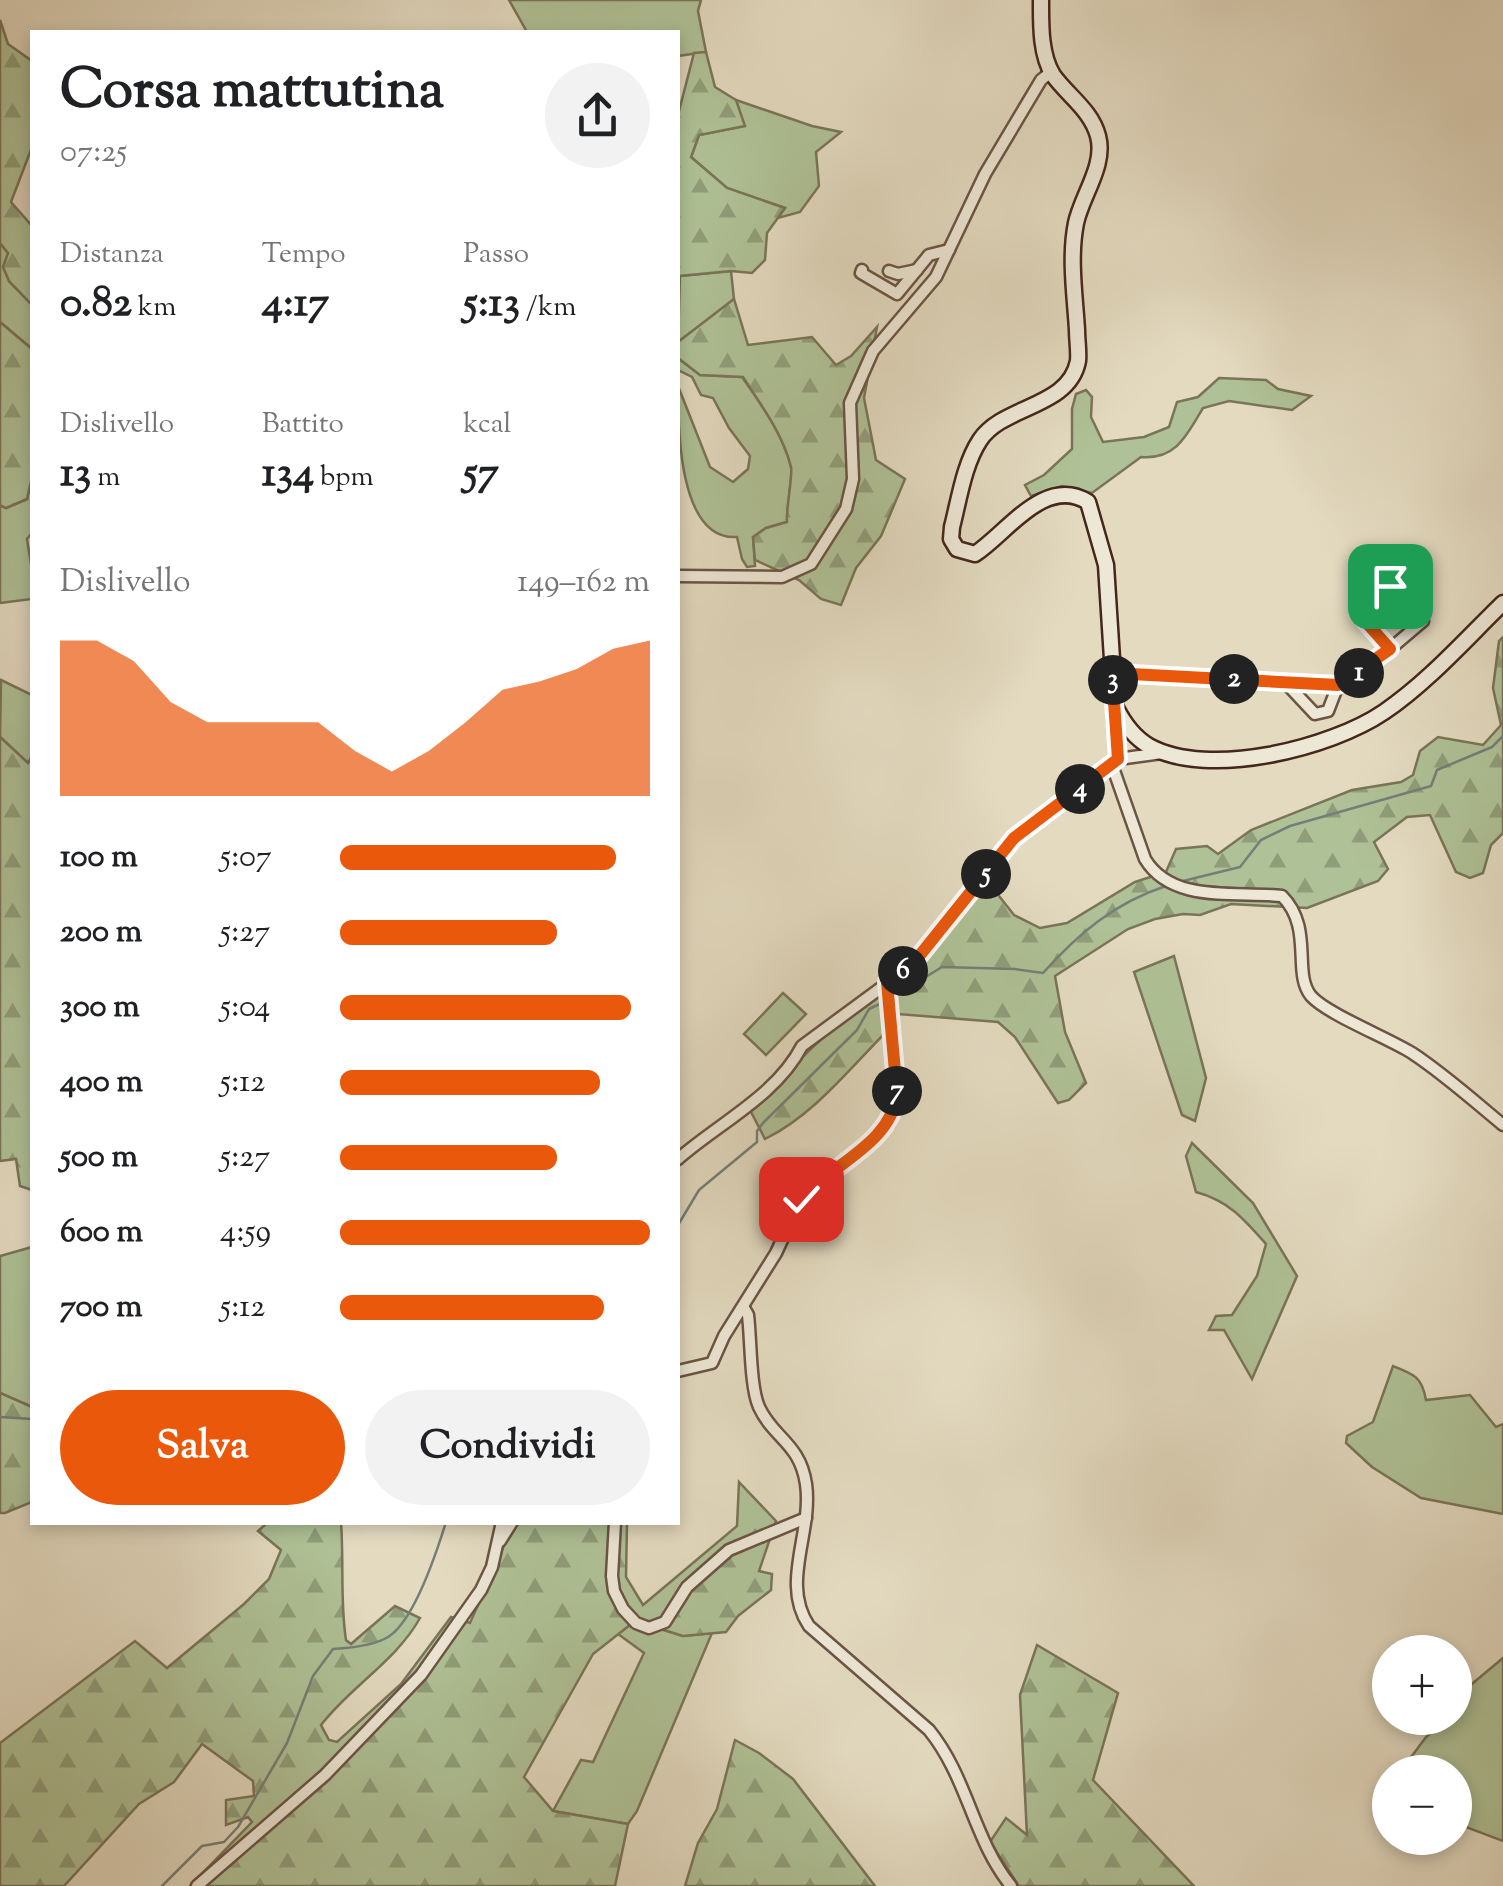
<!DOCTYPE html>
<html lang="it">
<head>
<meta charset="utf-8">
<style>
	:root { --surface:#fff; --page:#f2f2f2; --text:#202124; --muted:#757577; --accent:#ea580c }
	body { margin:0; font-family:"Sorts Mill Goudy",serif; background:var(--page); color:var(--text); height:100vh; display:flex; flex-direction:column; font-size:38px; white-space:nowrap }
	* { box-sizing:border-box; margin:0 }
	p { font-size:32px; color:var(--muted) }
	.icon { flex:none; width:55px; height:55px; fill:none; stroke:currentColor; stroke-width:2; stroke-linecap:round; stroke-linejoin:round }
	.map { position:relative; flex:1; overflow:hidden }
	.details { position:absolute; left:30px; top:30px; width:650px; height:1495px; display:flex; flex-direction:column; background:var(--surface); border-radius:0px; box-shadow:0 5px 15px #0003 }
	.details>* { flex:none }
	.buttons { position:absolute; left:1372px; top:1635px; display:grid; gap:20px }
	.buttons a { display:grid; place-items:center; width:100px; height:100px; border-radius:50%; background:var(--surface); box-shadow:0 5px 15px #0003; font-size:50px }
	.pin { position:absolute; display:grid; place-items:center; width:85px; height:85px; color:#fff; margin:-42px; border-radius:20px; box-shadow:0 5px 15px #0006 }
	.km { position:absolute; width:50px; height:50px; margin:-25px; border-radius:50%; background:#222; color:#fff; font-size:28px; line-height:50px; text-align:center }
	.round { display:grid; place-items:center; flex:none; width:105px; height:105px; border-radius:52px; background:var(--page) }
	.summary { display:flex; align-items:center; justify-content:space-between; height:170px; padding:0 30px }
	h1 { font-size:55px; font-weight:700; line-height:75px }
	.metrics { display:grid; grid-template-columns:repeat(3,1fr); gap:15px; height:170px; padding:10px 30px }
	.metrics div { display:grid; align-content:center }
	.metrics b { font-size:42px; font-weight:700 }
	.metrics small { font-size:28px; font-weight:400 }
	.metrics p { font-size:28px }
	.chart { height:280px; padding:20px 30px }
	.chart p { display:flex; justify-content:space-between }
	.chart svg { width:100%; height:180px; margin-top:10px; fill:var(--accent); opacity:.7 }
	.primary-button { display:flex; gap:20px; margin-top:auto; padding:20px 30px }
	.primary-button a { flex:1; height:115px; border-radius:60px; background:var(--accent); color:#fff; font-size:40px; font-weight:700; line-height:115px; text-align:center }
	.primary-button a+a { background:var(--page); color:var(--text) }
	ul { padding:0 30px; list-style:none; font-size:32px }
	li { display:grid; grid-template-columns:160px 120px 1fr; align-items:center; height:75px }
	li i { height:25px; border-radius:12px; background:var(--accent) }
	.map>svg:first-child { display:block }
</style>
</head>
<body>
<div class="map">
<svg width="1503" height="1886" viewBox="0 0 1503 1886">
	<defs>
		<pattern id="forest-firs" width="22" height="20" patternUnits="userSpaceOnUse" patternTransform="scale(2.5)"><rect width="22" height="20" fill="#afc196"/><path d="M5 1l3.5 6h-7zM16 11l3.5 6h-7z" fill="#909d7a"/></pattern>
	</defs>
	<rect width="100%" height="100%" fill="#e3dac0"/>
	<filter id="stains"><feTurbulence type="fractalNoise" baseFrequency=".002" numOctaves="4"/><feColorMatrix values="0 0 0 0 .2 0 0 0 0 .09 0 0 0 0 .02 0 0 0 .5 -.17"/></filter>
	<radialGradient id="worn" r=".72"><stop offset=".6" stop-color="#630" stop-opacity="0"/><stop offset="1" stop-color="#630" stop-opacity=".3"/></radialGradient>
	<g fill="#afc196" stroke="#7a7458" stroke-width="2.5">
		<path d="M509 0H701L698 11 706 52 678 56V32H527Z"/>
		<path d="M736 100 812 126 841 132 816 152 819 186 800 212 778 218 785 208 727 188 691 157 699 135 744 126Z"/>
		<path d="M0 243 8 253 9 281 32 305V349L0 322Z"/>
		<path d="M731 271 734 299 678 342 680 276Z"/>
		<path d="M678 358 700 375 742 377C761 404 783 434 791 467 793 476 786 509 787 522L766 528 753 537 755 566 747 567 742 559 737 537C678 541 678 426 678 386L710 467 733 482 748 469 750 456 729 428 713 398 701 395 692 377 678 370Z"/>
		<path d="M1219 378 1266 380 1278 389 1311 396 1292 410 1229 401 1203 408C1187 435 1176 460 1141 457L1092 493 1062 486 1031 496 1025 485 1044 475 1072 449V409L1076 394 1086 390 1092 397 1091 417 1103 442 1144 437 1169 427 1177 402 1198 397Z"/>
		<path d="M32 477V533L27 539 32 570V599L0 603V505L6 508 27 499Z"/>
		<path d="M1 680 32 695V756L28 763 0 737Z"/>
		<path d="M1174 956 1206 1078 1195 1121 1182 1115 1134 972Z"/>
		<path d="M783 993 806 1014 766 1055 744 1034Z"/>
		<path d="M1192 1143 1253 1203 1297 1276 1252 1379 1224 1330H1209L1216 1316 1232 1315 1257 1276 1266 1244C1244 1219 1229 1201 1196 1192L1186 1156Z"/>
		<path d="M32 1247V1407L0 1393V1256Z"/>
		<path d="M1393 1366C1414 1374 1422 1377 1426 1400L1470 1395 1496 1427 1503 1424V1514L1421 1498 1372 1467 1346 1443 1347 1436 1373 1422Z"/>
		<path d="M635 1621 683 1636 712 1633 637 1811 628 1824 553 1811 581 1760 593 1762 644 1653 618 1634Z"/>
		<path d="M1503 1658V1841L1455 1823V1772H1400L1426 1737 1448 1718H1455V1711L1468 1699 1467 1688Z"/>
	</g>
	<g fill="url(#forest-firs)" stroke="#7a7458" stroke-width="2.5">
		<path d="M0 20 8 44 32 61V147L11 202 32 226V305L9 281 3 267 8 253 0 243Z"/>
		<path d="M706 52 715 87 736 100 745 126 699 135 691 157 727 188 785 208 767 233 765 260 752 273 731 271 680 276 678 283V115L694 53Z"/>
		<path d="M734 299 748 345 812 337 836 365 851 356 877 327 864 398 876 460 905 479 881 536 856 568 841 605 821 599 799 580 755 560 753 537 766 528 787 522C786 508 793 475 791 467 783 434 761 405 743 377L700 375 678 358V342Z"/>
		<path d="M0 322 32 349V477L27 499 6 508 0 505Z"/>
		<path d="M1503 637V833L1491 845 1483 873 1470 878 1456 872 1430 815 1407 817 1374 842 1388 869 1378 881 1307 908 1231 904 1200 915 1183 914 1155 919 1128 929 1055 976 1065 1032 1086 1083 1069 1100 1058 1103 1015 1037 998 1022 898 1014 889 1029C850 1068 814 1115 765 1139L749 1108 835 1026 911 962 981 873 1014 915 1040 928 1067 923 1135 882 1166 872 1176 849 1207 846 1218 854 1251 830 1352 790 1401 782 1413 775 1420 751 1438 737 1483 745 1501 725 1493 688 1499 641Z"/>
		<path d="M0 737 28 763 32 756V1190L20 1186 16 1159 0 1161Z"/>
		<path d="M0 1393 32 1407V1502L5 1513H0Z"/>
		<path d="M739 1482 776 1521 759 1571 772 1574 771 1590 738 1616 726 1632 683 1636 635 1621 593 1654 524 1777 553 1811 628 1824 615 1886H190L252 1822 248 1817 226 1825V1800L254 1796 253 1781 202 1744 174 1782 139 1804 64 1886H0V1743L135 1641 167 1668 244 1604 269 1579 281 1550 258 1531 267 1523H341C344 1562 340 1602 346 1640L351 1644 395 1606 420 1618C396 1661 351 1686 321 1725L329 1740 337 1742 401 1684 451 1617 470 1623 514 1523H627L626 1577 643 1605 737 1526Z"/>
		<path d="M1037 1645 1118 1693 1093 1780 1194 1886H1019L990 1842 1006 1818 1027 1835 1020 1695Z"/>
		<path d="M735 1740 759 1753 793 1779 875 1886H685L698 1843 717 1809Z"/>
	</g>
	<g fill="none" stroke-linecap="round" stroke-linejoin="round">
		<g stroke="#757f78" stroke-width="2.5">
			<path d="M1179 882 1240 867 1261 840 1290 826 1431 786 1437 770 1492 747 1503 736"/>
			<path d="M893 997 942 967 1015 969 1043 973C1078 934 1114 903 1166 886"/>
			<path d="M678 1225 699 1190 757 1142V1131L763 1123 857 1030 869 1009 886 1001"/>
			<path d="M0 1417 32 1419"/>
			<path d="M162 1886 202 1846 224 1842 238 1827 287 1743 313 1676 333 1649C349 1648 374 1646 388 1637 414 1621 437 1551 446 1522"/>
		</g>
		<defs>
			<g id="street">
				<path d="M862 270 861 273 897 294 929 255 949 250"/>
				<path d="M889 271 898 274 917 270"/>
				<path d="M678 576 782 577 811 564 846 509 853 479 850 403 873 351 936 277 985 174 1041 80 1051 72"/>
				<path d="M1392 584 1423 621 1390 649 1358 613Z"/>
				<path d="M1112 673 1338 685"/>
				<path d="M1285 682 1315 714 1328 711 1338 685 1390 649"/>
				<path d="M1115 706 1113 720 1118 759"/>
				<path d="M1112 765 1145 859C1172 904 1236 891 1282 896 1314 928 1292 973 1311 996 1327 1014 1388 1038 1412 1053 1444 1074 1474 1101 1503 1125"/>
				<path d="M678 1159C719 1123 776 1096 802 1046L912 965 1014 838 1118 759 1162 753"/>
				<path d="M744 1308 748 1315C751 1339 750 1387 759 1407 773 1438 800 1443 806 1484 813 1533 780 1583 809 1626L929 1730C968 1778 973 1839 1011 1886"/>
				<path d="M678 1371 712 1363 724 1336 776 1253 801 1199 812 1187 872 1140 889 1123 895 1109 897 1094 887 982"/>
				<path d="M615 1522 612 1576 614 1591 623 1609 636 1623 649 1628 665 1622 687 1587 729 1550 806 1518"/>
				<path d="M500 1541 512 1522"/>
				<path d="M197 1886 325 1775 421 1675 481 1590 492 1567 502 1522"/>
			</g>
			<path id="secondary" d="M1041 0C1041 23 1040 54 1053 75 1068 96 1091 110 1098 136 1106 165 1082 195 1076 223 1069 258 1075 296 1077 330 1077 340 1079 352 1078 361 1069 408 1003 405 980 440 964 464 959 500 952 527L951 539 957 549 975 554C1007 533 1045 475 1088 502L1106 565 1115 706C1123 722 1133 737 1149 746 1209 779 1331 748 1384 712 1428 682 1465 640 1503 603"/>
		</defs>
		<use href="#street" stroke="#6c5444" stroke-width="15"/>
		<use href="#secondary" stroke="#44271a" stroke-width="19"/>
		<use href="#street" stroke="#ede7d6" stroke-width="10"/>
		<use href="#secondary" stroke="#ede7d6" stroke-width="14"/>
	</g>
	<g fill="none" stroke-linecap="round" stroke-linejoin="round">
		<defs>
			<path id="route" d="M801 1199C832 1164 891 1144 897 1094L887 982 912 965 1014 838 1118 759 1112 673 1338 685 1390 649 1358 613 1390 586"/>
		</defs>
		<use href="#route" stroke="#fff" stroke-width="20"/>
		<use href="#route" stroke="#ea580c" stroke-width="12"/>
	</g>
	<rect width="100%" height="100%" filter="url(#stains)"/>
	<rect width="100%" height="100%" fill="url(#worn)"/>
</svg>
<div class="buttons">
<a>+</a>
<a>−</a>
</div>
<div class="pin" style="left:1390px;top:586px;background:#1e9e55"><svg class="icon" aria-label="arrive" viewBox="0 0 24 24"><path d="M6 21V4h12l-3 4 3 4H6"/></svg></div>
<div class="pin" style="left:801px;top:1199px;background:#d93025"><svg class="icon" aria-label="check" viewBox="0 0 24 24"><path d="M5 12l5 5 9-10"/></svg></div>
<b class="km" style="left:1359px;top:673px">1</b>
<b class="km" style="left:1234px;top:679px">2</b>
<b class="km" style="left:1113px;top:680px">3</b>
<b class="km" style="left:1080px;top:789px">4</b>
<b class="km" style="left:986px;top:874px">5</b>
<b class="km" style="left:903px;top:971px">6</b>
<b class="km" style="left:897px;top:1091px">7</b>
<section class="details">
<div class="summary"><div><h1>Corsa mattutina</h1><p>07:25</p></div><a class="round"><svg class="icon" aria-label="share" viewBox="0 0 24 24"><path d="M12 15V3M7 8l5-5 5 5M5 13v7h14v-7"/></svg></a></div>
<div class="metrics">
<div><p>Distanza</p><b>0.82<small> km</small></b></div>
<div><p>Tempo</p><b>4:17</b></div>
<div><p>Passo</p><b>5:13<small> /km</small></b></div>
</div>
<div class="metrics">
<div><p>Dislivello</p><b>13<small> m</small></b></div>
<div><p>Battito</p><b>134<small> bpm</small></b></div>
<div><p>kcal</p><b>57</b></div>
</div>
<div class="chart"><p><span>Dislivello</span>149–162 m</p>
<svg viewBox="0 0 160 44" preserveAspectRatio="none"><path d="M0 44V6L10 6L20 11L30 21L40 26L50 26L60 26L70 26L80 33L90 38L100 33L110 26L120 18L130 16L140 13L150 8L160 6V44z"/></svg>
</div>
<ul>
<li><b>100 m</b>5:07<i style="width:89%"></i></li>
<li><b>200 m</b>5:27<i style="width:70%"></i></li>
<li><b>300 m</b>5:04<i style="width:94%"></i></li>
<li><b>400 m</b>5:12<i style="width:84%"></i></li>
<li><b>500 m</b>5:27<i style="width:70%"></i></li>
<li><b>600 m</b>4:59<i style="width:100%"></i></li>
<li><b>700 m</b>5:12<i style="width:85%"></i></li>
</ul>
<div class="primary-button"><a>Salva</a><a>Condividi</a></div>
</section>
</div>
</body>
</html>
